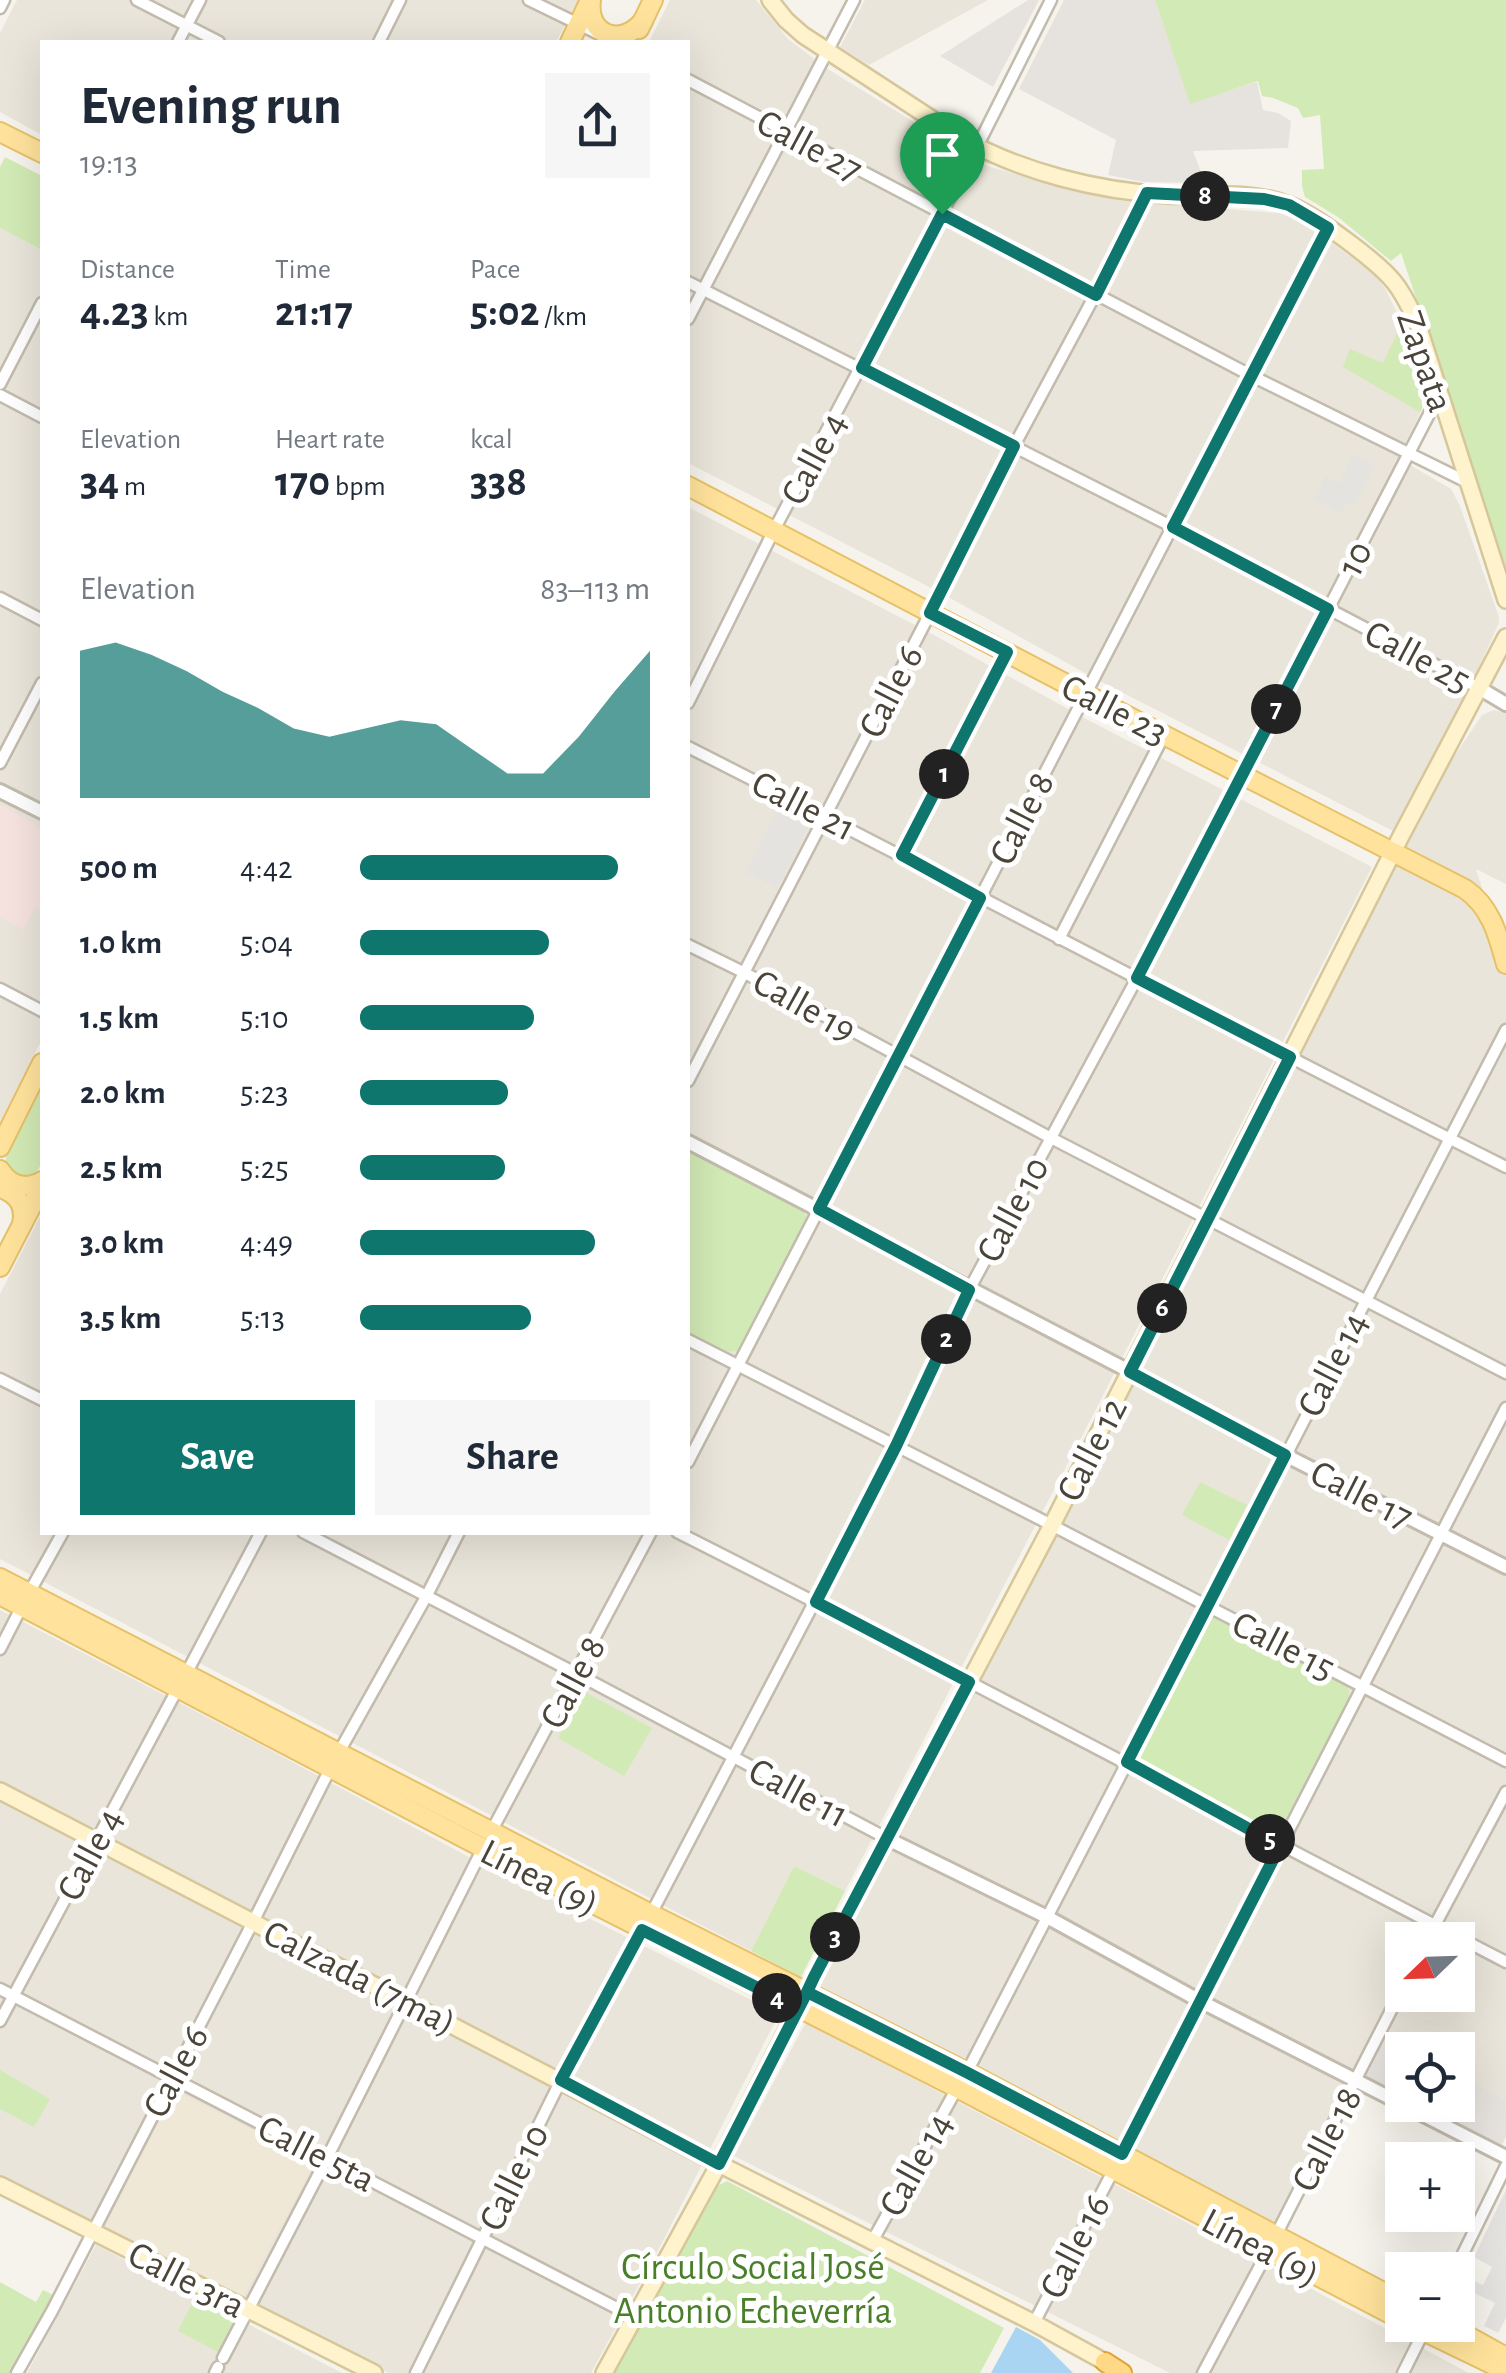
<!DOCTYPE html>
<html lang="en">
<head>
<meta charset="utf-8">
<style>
	:root { --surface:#fff; --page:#f6f6f7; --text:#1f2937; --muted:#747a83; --accent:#0f766e }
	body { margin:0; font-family:"Alegreya Sans",sans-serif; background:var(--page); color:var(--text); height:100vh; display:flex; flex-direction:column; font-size:38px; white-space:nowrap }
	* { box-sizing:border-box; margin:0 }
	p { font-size:32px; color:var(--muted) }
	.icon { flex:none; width:55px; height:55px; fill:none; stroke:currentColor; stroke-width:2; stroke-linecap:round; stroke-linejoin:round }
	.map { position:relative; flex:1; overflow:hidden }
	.sheet { position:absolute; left:40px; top:40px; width:650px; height:1495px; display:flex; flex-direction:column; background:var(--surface); border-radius:0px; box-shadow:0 10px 40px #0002 }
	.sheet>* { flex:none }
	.needle { width:65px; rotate:247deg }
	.tools { position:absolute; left:1385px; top:1922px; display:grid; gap:20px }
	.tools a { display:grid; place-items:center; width:90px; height:90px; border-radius:0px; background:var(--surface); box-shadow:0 10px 40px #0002; font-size:50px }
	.pin { position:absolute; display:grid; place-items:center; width:85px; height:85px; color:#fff; margin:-102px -42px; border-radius:50% 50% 50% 0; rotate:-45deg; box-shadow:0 0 10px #0007 }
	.pin .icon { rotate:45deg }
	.km { position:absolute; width:50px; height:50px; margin:-25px; border-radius:50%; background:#222; color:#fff; font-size:28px; line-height:50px; text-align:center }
	.round { display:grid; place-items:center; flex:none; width:105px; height:105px; border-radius:0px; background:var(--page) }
	.summary { display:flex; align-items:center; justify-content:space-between; height:170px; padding:0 40px }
	h1 { font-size:55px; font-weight:600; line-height:75px }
	.metrics { display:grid; grid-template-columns:repeat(3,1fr); gap:15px; height:170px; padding:10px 40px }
	.metrics div { display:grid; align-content:center }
	.metrics b { font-size:42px; font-weight:600 }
	.metrics small { font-size:28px; font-weight:400 }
	.metrics p { font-size:28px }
	.chart { height:280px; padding:20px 40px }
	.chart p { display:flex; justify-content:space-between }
	.chart svg { width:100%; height:180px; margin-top:10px; fill:var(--accent); opacity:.7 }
	.cta { display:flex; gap:20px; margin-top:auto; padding:20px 40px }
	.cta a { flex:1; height:115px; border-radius:0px; background:var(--accent); color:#fff; font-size:40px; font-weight:600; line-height:115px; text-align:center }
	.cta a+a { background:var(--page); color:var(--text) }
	ul { padding:0 40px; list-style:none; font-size:32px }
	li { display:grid; grid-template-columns:160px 120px 1fr; align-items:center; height:75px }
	li i { height:25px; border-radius:12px; background:var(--accent) }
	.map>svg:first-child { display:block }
</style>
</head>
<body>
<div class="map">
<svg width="1506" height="2373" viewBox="0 0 1506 2373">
	<rect width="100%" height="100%" fill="#f6f3ec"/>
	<g fill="#eae5da" fill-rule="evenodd">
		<path d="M17 0H578L556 42H42V135L0 112V33Z"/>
		<path d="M670 0H756L788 39 826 68 984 165 1054 185 1122 201 1279 213 1297 220 1328 240 1373 273 1385 288 1402 323 1427 399 1398 458 1451 489 1460 506 1499 617V623L1471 684 1393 831 1094 678 941 593 688 463V42H649Z"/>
		<path d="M865 0H988L869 65 840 47Z"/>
		<path d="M0 228 42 250V1039L0 1122Z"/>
		<path d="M688 507 932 634 1086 719 1372 867 1096 1409 845 1891 794 1866 751 1951 0 1559V1294L42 1213V1532H688V1332L729 1352 803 1209 688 1149Z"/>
		<path d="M1494 710 1506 713V884L1476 869 1506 964V2100L1458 2074V2050H1412L1380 2034 1276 2235 807 1992 1401 836 1482 715ZM1402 1940H1458V1995H1402Z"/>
		<path d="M0 1610 257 1743 482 1864 779 2014 663 2241 591 2373H389L0 2175Z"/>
		<path d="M806 2022 1118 2186 1469 2373H1170L734 2156Z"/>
		<path d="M96 2245 342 2373H27Z"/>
	</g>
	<g fill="#e6e2dd">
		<path d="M1028 0H1039L993 87 940 56Z"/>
		<path d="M1064 0H1155L1190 103 1257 82 1263 110 1278 113 1291 121 1288 148 1193 151 1205 183 1144 182 1108 175 1116 140 1019 89Z"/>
		<path d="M1386 2036 1412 2050H1402V2094L1366 2076Z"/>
		<path d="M1458 2074 1506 2100V2137L1502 2145 1423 2105H1458Z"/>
	</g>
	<path fill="#efe8d6" d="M175 2090 315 2162 243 2297 105 2227Z"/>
	<path fill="#f6e3e0" d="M0 805 42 828V911L35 907 24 929 0 917Z"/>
	<g fill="#d2eab5">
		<path d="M1155 0H1506V568L1401 253 1391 261 1338 217 1305 197 1302 186V170L1324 169 1320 115 1303 118 1298 108 1273 98 1262 96 1258 81 1190 104Z"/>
		<path d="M5 157 42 176V250L0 228V167Z"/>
		<path d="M1402 323 1426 390 1427 399 1420 412 1343 367 1350 349 1383 363Z"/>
		<path d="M42 1086V1163L33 1178 22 1181 5 1168 6 1157Z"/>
		<path d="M688 1149 803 1209 808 1222 740 1350 729 1352 688 1332Z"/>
		<path d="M1200 1482 1247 1505 1229 1540 1182 1515Z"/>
		<path d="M1213 1615 1344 1682 1348 1686 1350 1700 1284 1827 1271 1834 1140 1763 1137 1753 1204 1620Z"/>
		<path d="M581 1690 652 1728 624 1776 558 1738Z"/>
		<path d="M794 1866 845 1891 801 1977 751 1951Z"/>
		<path d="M0 2070 50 2099 34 2127 0 2109Z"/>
		<path d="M727 2181 1004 2328 980 2373H615L715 2187Z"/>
		<path d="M0 2282 36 2302 43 2290 53 2295 12 2373H0Z"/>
		<path d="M197 2293 240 2314 220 2353 178 2331Z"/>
	</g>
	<g fill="#e5e3e0">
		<path d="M1353 455 1374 465 1354 506 1347 503 1341 513 1314 499 1325 476 1339 483Z"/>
		<path d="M777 809 809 825 777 888 746 872Z"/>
		<path d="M1506 2190V2318L1498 2333 1484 2326 1495 2303 1460 2286 1464 2276 1483 2285 1492 2267 1474 2257Z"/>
	</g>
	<path fill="#a9d4f2" d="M1016 2327 1040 2340 1073 2373H991Z"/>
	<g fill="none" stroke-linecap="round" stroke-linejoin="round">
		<defs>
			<g id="minor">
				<path d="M137 0 219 42"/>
				<path d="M529 0 601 35"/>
				<path d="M0 8 4 0"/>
				<path d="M178 42 200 0"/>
				<path d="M379 42 400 0"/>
				<path d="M688 80 1252 376 1467 482"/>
				<path d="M688 282 1173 527 1479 688"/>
				<path d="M688 319 854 0"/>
				<path d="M0 384 42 303"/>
				<path d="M0 395 42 417"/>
				<path d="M0 598 42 620"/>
				<path d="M688 703 774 530 977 147 1051 0"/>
				<path d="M688 747C961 885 1232 1030 1506 1167"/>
				<path d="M0 763 42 683"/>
				<path d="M902 855 1007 653"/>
				<path d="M1059 939 1164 735"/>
				<path d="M688 945 745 973 1051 1138 1506 1373"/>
				<path d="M0 989 42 1011"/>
				<path d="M688 1081 941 592 1014 446 1095 295 1147 193"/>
				<path d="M688 1340 1038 1518 1506 1761"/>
				<path d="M0 1379 42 1400"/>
				<path d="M688 1462 1327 228"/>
				<path d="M303 1532 577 1674 888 1839"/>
				<path d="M677 1532C955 1672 1230 1819 1506 1962"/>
				<path d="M29 1593 63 1532"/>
				<path d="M0 1649 22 1606"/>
				<path d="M186 1674 261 1532"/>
				<path d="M339 1752 426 1597 459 1532"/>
				<path d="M491 1832 651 1532"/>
				<path d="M651 1914 896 1446 969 1290 1137 978 1439 395"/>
				<path d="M1427 1940 1506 1792"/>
				<path d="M0 1989 634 2317"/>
				<path d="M0 2021 178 1688"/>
				<path d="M967 2072 1506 1030"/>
				<path d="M1122 2154 1506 1408"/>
				<path d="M1276 2235 1402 1989"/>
				<path d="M873 2240 957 2088"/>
				<path d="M1455 2270 1506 2166"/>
				<path d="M1034 2323 1114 2169"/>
				<path d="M223 2358 327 2158 483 1848"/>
				<path d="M17 2373 52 2311 253 1922 331 1767"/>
				<path d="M215 2373 218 2367"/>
				<path d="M416 2373 561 2080 642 1930"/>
				<path d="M1203 2373 1268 2251"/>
				<path d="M1403 2373 1424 2331"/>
			</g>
			<g id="tertiary">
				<path d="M1479 688 1506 704"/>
				<path d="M0 791 42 812"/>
				<path d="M688 1142 1154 1384 1285 1455 1506 1567"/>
				<path d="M888 1839 1047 1917 1200 2001 1402 2104"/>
				<path d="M1404 2105 1506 2157"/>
			</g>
			<g id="secondary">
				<path d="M770 0 786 20 803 35 961 138C1022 172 1097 191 1167 195 1206 197 1252 190 1289 205 1314 214 1377 261 1394 282 1404 294 1410 308 1417 322L1506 600"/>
				<path d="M0 1791 719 2164 1034 2323 1105 2362"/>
				<path d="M0 2185 374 2373"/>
				<path d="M604 2373 719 2164 814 1977 1052 1525 1401 836 1506 637"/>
			</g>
			<g id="primary">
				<path d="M591 0C586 35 621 48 643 21"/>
				<path d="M639 29 653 0"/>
				<path d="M570 42 590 0"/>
				<path d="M0 132 42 153"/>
				<path d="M688 486 1164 735 1465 889C1491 907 1498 935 1506 964"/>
				<path d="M0 1147 42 1063"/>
				<path d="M0 1170C10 1186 26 1190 42 1181"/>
				<path d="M0 1188C17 1193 26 1206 22 1224"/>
				<path d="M0 1267 42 1186"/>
				<path d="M0 1578 651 1914 967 2072 1402 2302"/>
				<path d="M0 1595 483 1848 957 2088 1402 2320"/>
				<path d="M1411 2325 1506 2371"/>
				<path d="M1448 2325 1506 2357"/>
			</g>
			<path id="trunk" d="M1105 2362 1122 2373"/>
		</defs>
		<use href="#minor" stroke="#c2bbae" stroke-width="15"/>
		<use href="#tertiary" stroke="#c2bbae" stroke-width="18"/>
		<use href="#secondary" stroke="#d6c79b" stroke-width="20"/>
		<use href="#primary" stroke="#e6c16a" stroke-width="22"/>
		<use href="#trunk" stroke="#e0a43c" stroke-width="22"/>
		<use href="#minor" stroke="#fff" stroke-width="10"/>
		<use href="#tertiary" stroke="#fff" stroke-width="12"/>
		<use href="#secondary" stroke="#fff3cd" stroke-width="15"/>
		<use href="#primary" stroke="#ffe39c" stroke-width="18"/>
		<use href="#trunk" stroke="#ffd985" stroke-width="18"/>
	</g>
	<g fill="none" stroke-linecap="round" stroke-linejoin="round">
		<defs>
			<path id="route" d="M942 214 862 368 1014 446 930 613 1007 652 902 855 980 898 819 1209 969 1290 896 1446 816 1602 969 1682 814 1977 807 1992 719 2164 561 2080 642 1930 798 2008 807 1992 966 2072 1122 2154 1280 1846 1127 1762 1285 1455 1130 1372 1290 1057 1137 978 1328 609 1173 527 1328 228 1289 205 1264 199 1147 193 1096 295 942 214"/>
		</defs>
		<use href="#route" stroke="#fff" stroke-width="20"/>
		<use href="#route" stroke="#0f766e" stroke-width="12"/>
	</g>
	<g text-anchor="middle" stroke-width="10" stroke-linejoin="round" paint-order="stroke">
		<g font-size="38" fill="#4b4439" stroke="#fff">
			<text transform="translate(810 145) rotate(28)" y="13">Calle 27</text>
			<text transform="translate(1426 361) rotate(71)" y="13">Zapata</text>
			<text transform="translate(813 458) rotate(-62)" y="13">Calle 4</text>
			<text transform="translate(1354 558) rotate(-63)" y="13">10</text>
			<text transform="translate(1418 656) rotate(28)" y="13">Calle 25</text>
			<text transform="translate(890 691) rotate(-63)" y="13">Calle 6</text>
			<text transform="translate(1115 709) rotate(27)" y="13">Calle 23</text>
			<text transform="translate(804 805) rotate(27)" y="13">Calle 21</text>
			<text transform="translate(1021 818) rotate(-63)" y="13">Calle 8</text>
			<text transform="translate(805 1005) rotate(29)" y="13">Calle 19</text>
			<text transform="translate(1012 1209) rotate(-62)" y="13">Calle 10</text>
			<text transform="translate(1332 1364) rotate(-63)" y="13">Calle 14</text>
			<text transform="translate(1091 1449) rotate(-63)" y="13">Calle 12</text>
			<text transform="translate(1362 1494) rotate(27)" y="13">Calle 17</text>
			<text transform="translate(1284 1645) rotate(27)" y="13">Calle 15</text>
			<text transform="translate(572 1682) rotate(-62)" y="13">Calle 8</text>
			<text transform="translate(799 1792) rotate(28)" y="13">Calle 11</text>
			<text transform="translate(89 1854) rotate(-62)" y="13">Calle 4</text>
			<text transform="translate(540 1877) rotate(27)" y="13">Línea (9)</text>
			<text transform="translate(360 1977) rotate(27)" y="13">Calzada (7ma)</text>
			<text transform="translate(175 2071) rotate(-62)" y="13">Calle 6</text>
			<text transform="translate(1326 2139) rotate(-63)" y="13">Calle 18</text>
			<text transform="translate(317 2153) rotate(27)" y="13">Calle 5ta</text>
			<text transform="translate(915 2164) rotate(-61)" y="13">Calle 14</text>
			<text transform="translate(513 2177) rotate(-64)" y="13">Calle 10</text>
			<text transform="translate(1074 2246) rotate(-63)" y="13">Calle 16</text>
			<text transform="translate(1261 2247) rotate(28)" y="13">Línea (9)</text>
			<text transform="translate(187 2279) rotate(27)" y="13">Calle 3ra</text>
		</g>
		<g font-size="38" fill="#4a7f2a" stroke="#fff">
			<text x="753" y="2279">Círculo Social José<tspan x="753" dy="44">Antonio Echeverría</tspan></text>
		</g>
	</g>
</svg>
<div class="tools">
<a><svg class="needle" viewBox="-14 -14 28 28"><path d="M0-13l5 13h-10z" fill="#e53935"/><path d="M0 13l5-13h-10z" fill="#747a83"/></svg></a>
<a><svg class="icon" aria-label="locate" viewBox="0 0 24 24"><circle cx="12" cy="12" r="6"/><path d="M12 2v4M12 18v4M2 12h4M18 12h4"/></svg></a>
<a>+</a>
<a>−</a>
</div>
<div class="pin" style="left:942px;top:214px;background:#1e9e55"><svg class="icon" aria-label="arrive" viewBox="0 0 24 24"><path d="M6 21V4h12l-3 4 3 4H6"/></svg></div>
<b class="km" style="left:944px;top:774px">1</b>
<b class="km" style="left:946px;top:1339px">2</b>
<b class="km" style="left:835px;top:1937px">3</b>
<b class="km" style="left:777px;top:1998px">4</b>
<b class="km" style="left:1270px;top:1839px">5</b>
<b class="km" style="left:1162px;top:1308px">6</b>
<b class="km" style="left:1276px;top:709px">7</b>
<b class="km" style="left:1205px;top:196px">8</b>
<section class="sheet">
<div class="summary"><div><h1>Evening run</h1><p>19:13</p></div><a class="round"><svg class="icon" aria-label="share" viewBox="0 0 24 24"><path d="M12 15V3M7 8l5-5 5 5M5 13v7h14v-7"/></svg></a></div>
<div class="metrics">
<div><p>Distance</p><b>4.23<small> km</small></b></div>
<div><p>Time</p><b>21:17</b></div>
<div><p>Pace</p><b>5:02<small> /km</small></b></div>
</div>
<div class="metrics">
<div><p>Elevation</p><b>34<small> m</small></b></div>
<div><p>Heart rate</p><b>170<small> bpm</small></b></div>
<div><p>kcal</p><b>338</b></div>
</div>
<div class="chart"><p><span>Elevation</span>83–113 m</p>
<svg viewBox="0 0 160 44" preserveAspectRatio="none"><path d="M0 44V8L10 6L20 9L30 13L40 18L50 22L60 27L70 29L80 27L90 25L100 26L110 32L120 38L130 38L140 29L150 18L160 8V44z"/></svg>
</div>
<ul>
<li><b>500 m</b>4:42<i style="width:89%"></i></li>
<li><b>1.0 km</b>5:04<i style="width:65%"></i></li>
<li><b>1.5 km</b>5:10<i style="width:60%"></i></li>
<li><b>2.0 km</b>5:23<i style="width:51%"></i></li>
<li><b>2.5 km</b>5:25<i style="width:50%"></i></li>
<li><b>3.0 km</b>4:49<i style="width:81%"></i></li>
<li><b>3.5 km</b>5:13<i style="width:59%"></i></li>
</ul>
<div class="cta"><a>Save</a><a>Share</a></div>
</section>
</div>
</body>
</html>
